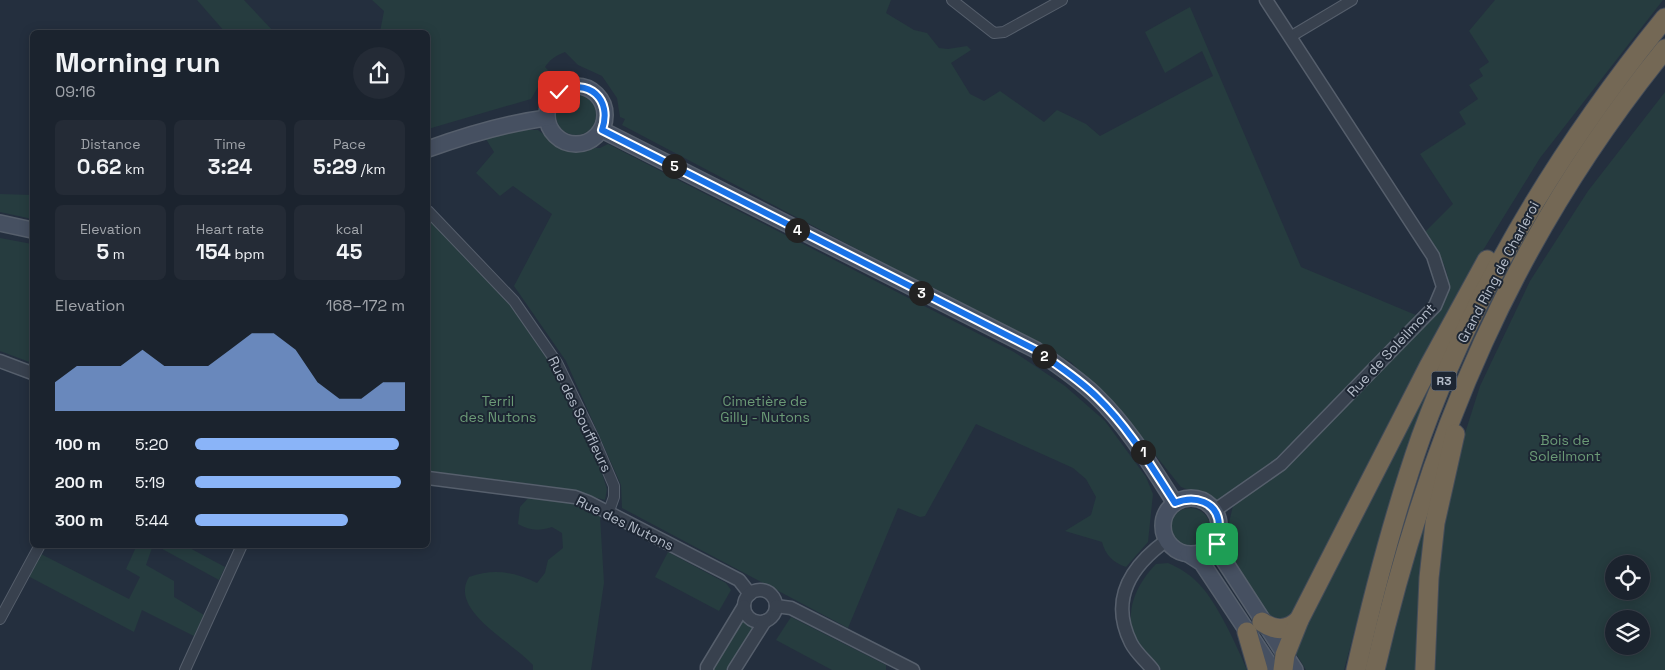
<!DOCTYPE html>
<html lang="en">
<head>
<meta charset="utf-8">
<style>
	:root { --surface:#1b232e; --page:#242b36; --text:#f1f3f6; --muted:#a0a4aa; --line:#39404a; --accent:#8ab4f8 }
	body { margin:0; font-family:"Space Grotesk",sans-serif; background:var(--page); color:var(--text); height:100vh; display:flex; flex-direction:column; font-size:19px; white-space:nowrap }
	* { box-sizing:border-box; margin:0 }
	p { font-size:16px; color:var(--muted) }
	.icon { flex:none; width:28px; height:28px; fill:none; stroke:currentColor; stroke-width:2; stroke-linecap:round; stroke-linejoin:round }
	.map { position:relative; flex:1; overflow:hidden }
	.drawer { position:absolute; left:30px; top:30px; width:400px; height:518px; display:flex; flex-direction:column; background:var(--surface); border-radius:8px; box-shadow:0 2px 12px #0003,0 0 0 1px var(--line) }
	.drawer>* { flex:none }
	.buttons { position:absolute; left:1605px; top:555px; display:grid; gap:10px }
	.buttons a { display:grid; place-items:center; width:45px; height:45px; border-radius:50%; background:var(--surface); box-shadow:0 2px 12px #0003,0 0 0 1px var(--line); font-size:25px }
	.pin { position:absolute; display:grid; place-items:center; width:42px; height:42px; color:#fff; margin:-21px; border-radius:10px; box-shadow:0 2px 8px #0006 }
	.km { position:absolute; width:25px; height:25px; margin:-12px; border-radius:50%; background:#222; color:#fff; font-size:14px; line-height:25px; text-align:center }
	.round { display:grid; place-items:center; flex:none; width:52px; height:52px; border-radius:26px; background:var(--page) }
	.summary { display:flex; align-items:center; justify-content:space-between; height:85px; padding:0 25px }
	h1 { font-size:28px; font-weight:700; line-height:38px }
	.metrics { display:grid; grid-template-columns:repeat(3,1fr); gap:8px; height:85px; padding:5px 25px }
	.metrics div { display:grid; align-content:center; border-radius:8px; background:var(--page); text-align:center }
	.metrics b { font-size:21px; font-weight:700 }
	.metrics small { font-size:14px; font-weight:400 }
	.metrics p { font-size:14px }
	.chart { height:140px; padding:10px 25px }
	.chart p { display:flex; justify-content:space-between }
	.chart svg { width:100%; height:90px; margin-top:5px; fill:var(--accent); opacity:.7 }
	ul { padding:0 25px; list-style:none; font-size:16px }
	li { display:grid; grid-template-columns:80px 60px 1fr; align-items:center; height:38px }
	li i { height:12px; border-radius:6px; background:var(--accent) }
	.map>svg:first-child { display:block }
</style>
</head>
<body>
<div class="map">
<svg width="1665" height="670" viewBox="0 0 1665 670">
	<rect width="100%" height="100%" fill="#242f3e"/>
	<g fill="#263c3f" fill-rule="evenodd">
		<path d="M197 0H244L274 32H225Z"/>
		<path d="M372 0H891L886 13 914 30 927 33 939 48 948 49 967 46 971 50 951 63 970 94 984 101 1000 91 1044 122 1057 110 1086 124 1100 136 1213 76 1202 51 1165 73 1145 32 1190 7 1301 267 1423 318 1275 459 1232 495 1216 500 1181 487 1128 421 1071 362 622 125 625 119 620 117 617 98 602 76 578 65 565 52C557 55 550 59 545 67L548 70 531 99 428 129V32H380L384 11Z"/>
		<path d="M1495 0H1663L1540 158 1464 281 1402 396 1289 621 1272 618 1262 608 1230 558 1228 527 1235 497 1280 474 1442 306C1457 274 1441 260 1425 232L1453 204 1420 154 1466 124 1459 112 1478 99 1469 85 1483 76 1479 69 1489 62 1469 31Z"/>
		<path d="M1665 92V670H1435L1441 540 1460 449 1480 386 1530 281 1588 191ZM1614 564H1641V591H1614ZM1614 619H1641V646H1614Z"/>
		<circle cx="576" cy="115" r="20"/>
		<path d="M512 130H538L562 148H600L608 144 1014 352 1065 386 1105 421 1146 477 1153 494 1148 542 1126 567C1113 563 1105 554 1102 542L1065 531 1091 515 1096 497 1086 479 1073 468 976 424 925 516 920 517 898 508 848 628 622 508 621 485 566 361 514 286 552 214 513 186 500 196 476 173 494 152 486 139Z"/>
		<path d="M0 194 32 195V219L0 212Z"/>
		<path d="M428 216 512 304 554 366 595 452 607 489 605 500 554 487 428 471Z"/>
		<path d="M0 238 32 244V363L0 351Z"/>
		<path d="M1438 373 1407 449 1377 547 1344 670H1306L1294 650 1430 377Z"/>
		<path d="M1435 483 1419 670H1385L1409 567Z"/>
		<path d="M530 496 592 506 600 516 604 583 591 670H533V665C514 643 448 611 469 577 494 568 514 572 537 583L545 573 548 560 563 548 562 533 552 527C539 531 530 531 518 524L520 507Z"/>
		<circle cx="1190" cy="528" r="20"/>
		<path d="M137 545H153L146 565 174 581V597L204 615 194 636 142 610 134 632 26 575 41 554 129 599 140 577 126 569Z"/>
		<path d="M155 545H184L225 567 219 580Z"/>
		<path d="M668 552 726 583 731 590 719 611 655 577Z"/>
		<path d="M1168 563C1180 568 1191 575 1200 585 1217 603 1237 646 1247 670H1161C1154 661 1135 642 1133 632 1126 606 1138 583 1156 564Z"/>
		<path d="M791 617 886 665V670H832L776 640Z"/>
		<path d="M743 619 755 627 727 670H713Z"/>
	</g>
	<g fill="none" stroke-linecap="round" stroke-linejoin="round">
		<defs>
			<g id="minor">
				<path d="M952 0 994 33 1004 32 1062 0"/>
				<path d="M1290 37 1352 0"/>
				<path d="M428 211 514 301 557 363 594 439 614 486V497L609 511"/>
				<path d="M0 619 40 545"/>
				<path d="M185 670 242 545"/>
			</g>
			<g id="tertiary">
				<path d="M0 361 32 373"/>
				<path d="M428 478 575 497 588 502 739 580 750 594"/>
				<path d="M1214 511 1281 464 1435 306 1443 287 1433 256 1266 0"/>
				<circle cx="760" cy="606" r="16"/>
				<path d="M776 606 791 608 913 670"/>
				<path d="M707 670V667L744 606"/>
				<path d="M734 670 765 621"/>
				<path d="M1153 670C1146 661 1136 653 1131 643 1109 599 1131 566 1167 540"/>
			</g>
			<g id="secondary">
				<circle cx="576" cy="115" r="29"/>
				<path d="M602 130 1036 350C1057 365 1079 379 1097 397 1129 428 1151 466 1175 503"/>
				<path d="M428 149C467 135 506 123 547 118"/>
				<path d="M0 223 32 230"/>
				<circle cx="1191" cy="526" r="28"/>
				<path d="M1216 537 1223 559 1295 670"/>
				<path d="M1188 554 1202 563 1273 670"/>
			</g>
			<g id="motorway">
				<path d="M1262 622C1275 631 1287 631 1299 620"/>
				<path d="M1247 632 1258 670"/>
				<path d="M1283 670 1285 655 1299 620 1429 366 1487 260"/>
				<path d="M1356 670C1374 591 1394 514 1421 437 1477 283 1562 145 1665 18"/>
				<path d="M1375 670C1429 437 1513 236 1665 49"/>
				<path d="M1425 670 1429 578 1435 523 1455 434"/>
			</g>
		</defs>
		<use href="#minor" stroke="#565f6c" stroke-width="12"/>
		<use href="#tertiary" stroke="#565f6c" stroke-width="15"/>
		<use href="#secondary" stroke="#565f6c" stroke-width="18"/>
		<use href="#motorway" stroke="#434c59" stroke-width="21"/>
		<use href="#minor" stroke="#38414e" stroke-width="10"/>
		<use href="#tertiary" stroke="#38414e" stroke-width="12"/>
		<use href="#secondary" stroke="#465061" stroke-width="15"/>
		<use href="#motorway" stroke="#746855" stroke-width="19"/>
	</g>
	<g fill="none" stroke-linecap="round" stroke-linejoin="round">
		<defs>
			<path id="route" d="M559 92C588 77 613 99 602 130L1036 350C1057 365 1079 379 1097 397 1129 428 1151 466 1175 503 1194 495 1218 501 1219 525 1219 532 1216 538 1217 544"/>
		</defs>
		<use href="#route" stroke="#fff" stroke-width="10"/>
		<use href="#route" stroke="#1a73e8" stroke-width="6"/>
	</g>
	<g text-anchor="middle" stroke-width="4" stroke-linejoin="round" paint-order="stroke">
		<rect fill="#1d2633" stroke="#878f9c" stroke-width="1" x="1431.5" y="371.5" width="25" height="19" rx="4"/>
		<g font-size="12" font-weight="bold" fill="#b4bcc9">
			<text x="1444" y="385">R3</text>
		</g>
		<g font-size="14" fill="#b4bcc9" stroke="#1d2633">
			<text transform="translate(1498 272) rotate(-62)" y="5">Grand Ring de Charleroi</text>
			<text transform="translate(1391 350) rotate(-47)" y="5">Rue de Soleilmont</text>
			<text transform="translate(580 414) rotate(64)" y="5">Rue des Souffleurs</text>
			<text transform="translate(625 523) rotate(26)" y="5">Rue des Nutons</text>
		</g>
		<g font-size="14" fill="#6b9a76" stroke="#1d2633">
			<text x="498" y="406">Terril<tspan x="498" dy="16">des Nutons</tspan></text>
			<text x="765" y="406">Cimetière de<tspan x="765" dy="16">Gilly - Nutons</tspan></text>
			<text x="1565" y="445">Bois de<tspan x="1565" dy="16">Soleilmont</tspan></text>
		</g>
	</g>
</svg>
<div class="buttons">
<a><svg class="icon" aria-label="locate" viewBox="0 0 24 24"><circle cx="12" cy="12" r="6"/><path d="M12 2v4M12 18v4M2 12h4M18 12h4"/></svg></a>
<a><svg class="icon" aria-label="layers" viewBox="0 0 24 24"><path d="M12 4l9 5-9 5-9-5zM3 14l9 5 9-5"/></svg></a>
</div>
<div class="pin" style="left:1217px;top:544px;background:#1e9e55"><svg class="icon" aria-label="arrive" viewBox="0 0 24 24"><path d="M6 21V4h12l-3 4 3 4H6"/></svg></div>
<div class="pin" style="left:559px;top:92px;background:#d93025"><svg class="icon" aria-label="check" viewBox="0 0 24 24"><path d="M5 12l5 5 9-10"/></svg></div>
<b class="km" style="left:1143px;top:452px">1</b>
<b class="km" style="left:1044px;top:356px">2</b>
<b class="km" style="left:921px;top:293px">3</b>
<b class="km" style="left:797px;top:230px">4</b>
<b class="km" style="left:674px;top:166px">5</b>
<section class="drawer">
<div class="summary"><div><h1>Morning run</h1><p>09:16</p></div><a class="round"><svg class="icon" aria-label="share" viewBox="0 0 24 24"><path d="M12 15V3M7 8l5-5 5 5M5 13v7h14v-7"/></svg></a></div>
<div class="metrics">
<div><p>Distance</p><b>0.62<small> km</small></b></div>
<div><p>Time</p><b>3:24</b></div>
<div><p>Pace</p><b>5:29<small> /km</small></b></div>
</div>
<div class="metrics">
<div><p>Elevation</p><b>5<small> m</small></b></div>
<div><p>Heart rate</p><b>154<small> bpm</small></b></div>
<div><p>kcal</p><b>45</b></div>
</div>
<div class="chart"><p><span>Elevation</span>168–172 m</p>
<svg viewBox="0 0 160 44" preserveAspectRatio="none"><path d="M0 44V30L10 22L20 22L30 22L40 14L50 22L60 22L70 22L80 14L90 6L100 6L110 14L120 30L130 38L140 38L150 30L160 30V44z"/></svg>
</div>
<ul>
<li><b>100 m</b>5:20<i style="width:97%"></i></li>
<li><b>200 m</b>5:19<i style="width:98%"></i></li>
<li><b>300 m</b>5:44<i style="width:73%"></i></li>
</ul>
</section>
</div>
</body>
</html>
